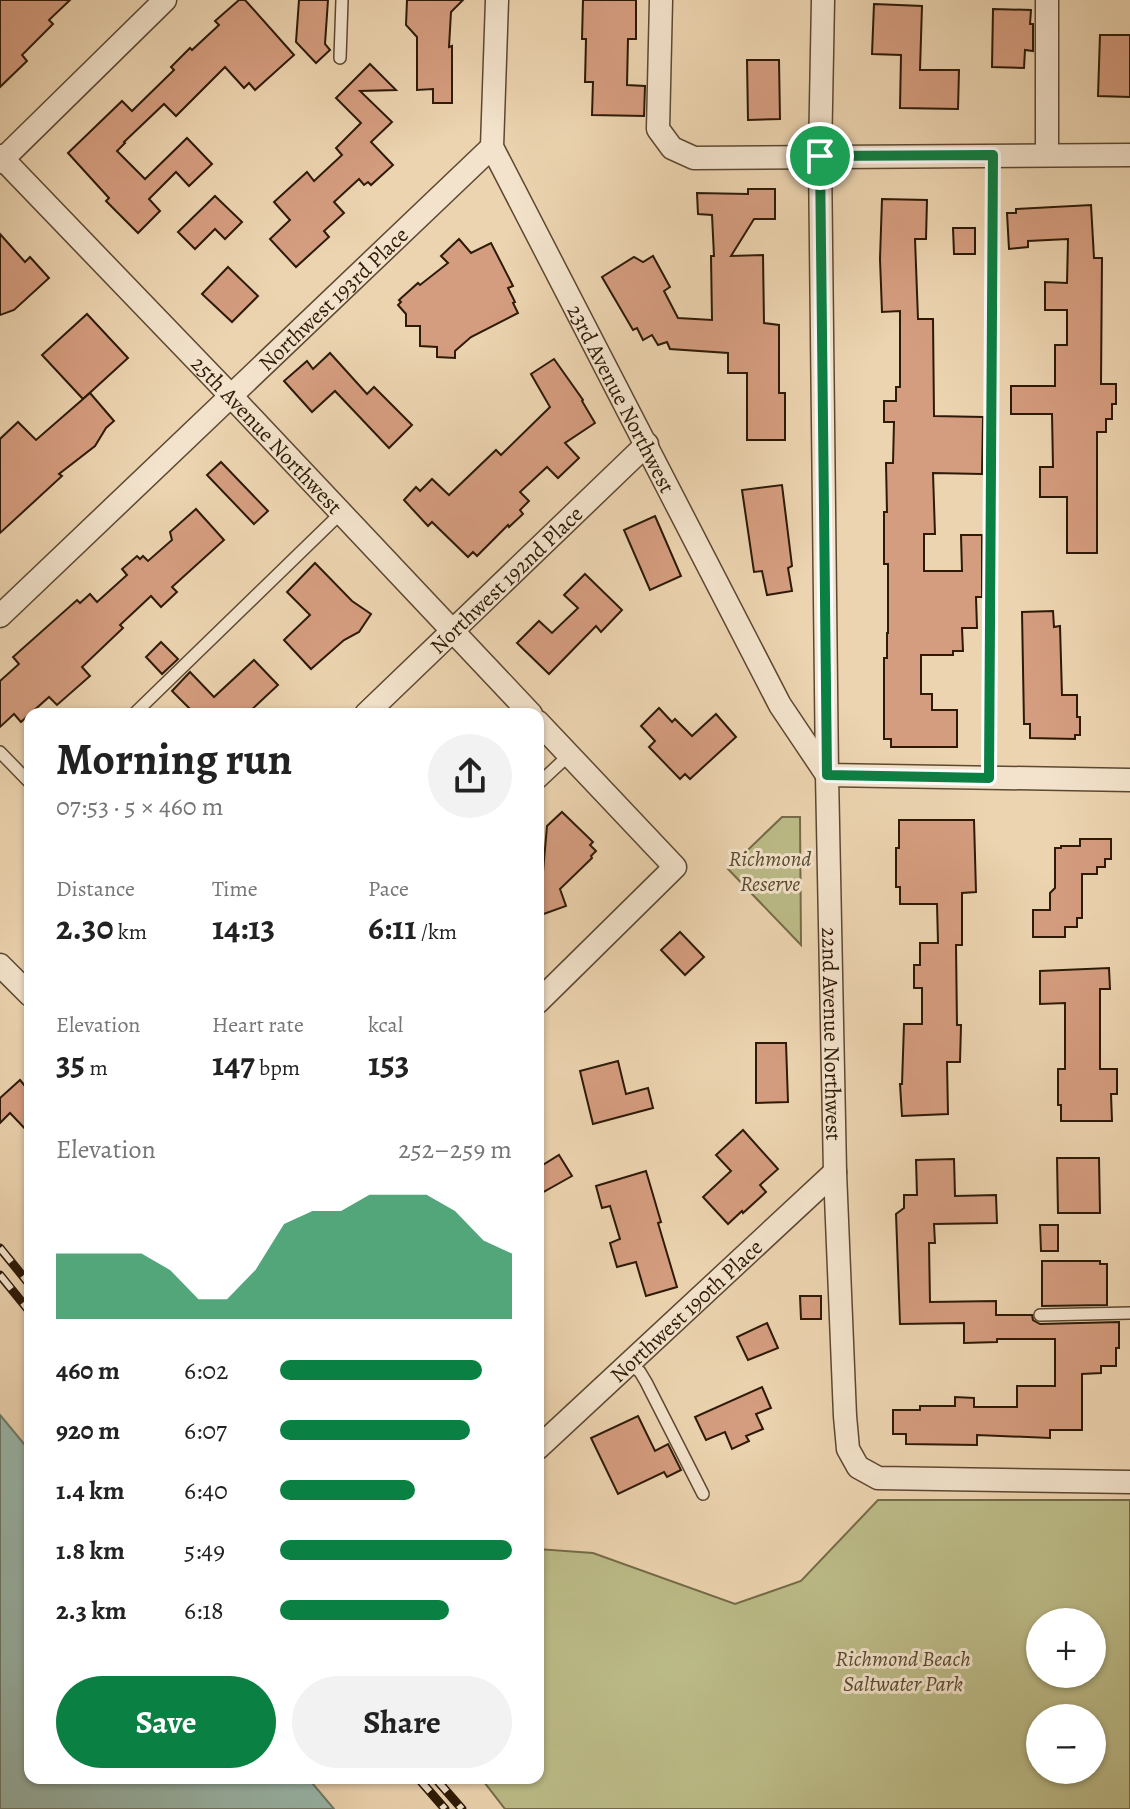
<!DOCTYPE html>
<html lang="en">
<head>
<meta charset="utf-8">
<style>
	:root { --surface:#fff; --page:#f2f2f2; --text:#222; --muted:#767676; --accent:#0b8043 }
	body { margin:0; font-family:Alegreya,serif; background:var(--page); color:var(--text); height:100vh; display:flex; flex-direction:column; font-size:30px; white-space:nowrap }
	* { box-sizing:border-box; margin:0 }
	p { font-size:26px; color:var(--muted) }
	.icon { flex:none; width:44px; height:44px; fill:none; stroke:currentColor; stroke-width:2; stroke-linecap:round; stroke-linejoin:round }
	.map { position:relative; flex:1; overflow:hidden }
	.sheet { position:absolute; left:24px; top:708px; width:520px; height:1076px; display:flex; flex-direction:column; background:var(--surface); border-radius:16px; box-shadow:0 2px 6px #0004 }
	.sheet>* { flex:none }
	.buttons { position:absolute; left:1026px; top:1608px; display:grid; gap:16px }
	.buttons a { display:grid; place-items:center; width:80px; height:80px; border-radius:50%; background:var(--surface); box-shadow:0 2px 6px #0004; font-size:40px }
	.pin { position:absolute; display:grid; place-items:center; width:68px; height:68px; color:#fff; margin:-34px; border:4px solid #fff; border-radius:50%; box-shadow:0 2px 8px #0007 }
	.round { display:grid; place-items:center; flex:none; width:84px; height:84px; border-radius:42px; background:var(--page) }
	.headline { display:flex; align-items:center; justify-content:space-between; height:136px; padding:0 32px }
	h1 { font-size:44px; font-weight:700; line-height:60px }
	.metrics { display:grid; grid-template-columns:repeat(3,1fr); gap:12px; height:136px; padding:8px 32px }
	.metrics div { display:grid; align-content:center }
	.metrics b { font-size:34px; font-weight:700 }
	.metrics small { font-size:22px; font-weight:400 }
	.metrics p { font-size:22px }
	.chart { height:224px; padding:16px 32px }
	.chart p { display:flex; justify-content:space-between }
	.chart svg { width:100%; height:144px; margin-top:8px; fill:var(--accent); opacity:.7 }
	.button { display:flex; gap:16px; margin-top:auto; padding:16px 32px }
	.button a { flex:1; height:92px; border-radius:48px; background:var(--accent); color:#fff; font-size:32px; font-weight:700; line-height:92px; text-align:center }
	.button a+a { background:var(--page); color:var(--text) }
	ul { padding:0 32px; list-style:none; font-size:26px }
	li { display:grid; grid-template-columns:128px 96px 1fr; align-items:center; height:60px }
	li i { height:20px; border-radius:10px; background:var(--accent) }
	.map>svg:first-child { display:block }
</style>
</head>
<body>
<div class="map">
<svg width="1130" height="1809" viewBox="0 0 1130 1809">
	<rect width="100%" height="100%" fill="#ecd4b0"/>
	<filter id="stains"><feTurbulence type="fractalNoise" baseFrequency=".0025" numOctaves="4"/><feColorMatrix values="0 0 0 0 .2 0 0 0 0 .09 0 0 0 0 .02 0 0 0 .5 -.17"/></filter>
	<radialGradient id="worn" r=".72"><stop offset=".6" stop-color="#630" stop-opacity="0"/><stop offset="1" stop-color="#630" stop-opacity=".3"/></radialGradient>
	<g fill="#bcbc88" stroke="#746b48" stroke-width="2" fill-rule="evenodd">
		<path d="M782 817H800L801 945 728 869Z"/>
		<path d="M878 1500H1130V1809H505L481 1778H538V1549L593 1553 735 1604 801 1581ZM1092 1622V1674H1040V1622ZM1092 1718V1770H1040V1718Z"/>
	</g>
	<path fill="#99b8ac" stroke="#6e796a" stroke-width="2" d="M0 1415 30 1451V1778H308L334 1809H0Z"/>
	<g fill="#d59d7f" stroke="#2d1a07" stroke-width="2">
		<path d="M0 0H70L49 20 53 24 22 55 27 61 0 87Z"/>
		<path d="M239 0H245L294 55 255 90 249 83 244 88 225 67 176 116 164 104 124 142 125 143 117 151 145 179 187 138 212 164 189 186 176 172 149 199 160 211 138 233 106 201 109 198 68 153 122 101 132 111 174 70 171 67 190 48 192 50 219 25 215 21Z"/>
		<path d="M299 0H328L325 44 330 50 316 63 296 42Z"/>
		<path d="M407 0H463L451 12 449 47 452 46V103H433V89L417 90V37L406 25Z"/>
		<path d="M583 0H636V39H628L627 85 645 86 644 116 592 115 593 82H585L586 39H582Z"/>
		<path d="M874 4 922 6 920 70H959L958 109 900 108 901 55 872 54Z"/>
		<path d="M993 9 1031 10 1030 24H1033V51L1025 50 1024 68 992 67Z"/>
		<path d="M1100 35H1130V97L1098 96Z"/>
		<path d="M747 60H779L780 119 748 120Z"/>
		<path d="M370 64 396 90 360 91 392 122 371 142 393 165 371 185 368 182 364 185 359 179 334 202 344 213 324 231 329 237 296 267 270 239 290 220 274 202 307 172 314 181 342 155 336 148 361 123 336 98Z"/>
		<path d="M748 189H775V219H754L731 256 763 255 764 323 779 325V393H785V440H747V373H728V353L670 349 667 342 658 345 652 335 643 340 637 328 633 330 602 277 634 257 643 262 653 256 670 287 664 291 678 318 712 320 711 256H714L712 215 698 214 697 193 748 194Z"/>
		<path d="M215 196 242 222 225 239 215 229 195 249 178 232Z"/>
		<path d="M882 199 927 200 926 239H915L918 319H933L934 416 983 417 982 474 933 473 935 534H924V571H962L961 535H982V597H976L977 628H962L963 651H953V655H921V694H932V710H957V747H891V739H884V658H887V633H888V564H884V512H887L886 463H893L894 422H884V401H896V387H900V311L882 312 880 259Z"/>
		<path d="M1091 205 1094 258H1102L1101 384H1116V404H1112V419H1106V432H1097V553H1067V497H1040V467H1053L1052 414H1011V386H1055V345H1067V310H1045V282L1067 283 1068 239 1028 241V247L1009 249 1007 213H1016V209Z"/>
		<path d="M953 228H975V254H954Z"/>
		<path d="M0 234 25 262 30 257 49 278 14 310 0 315Z"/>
		<path d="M459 239 471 253 491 243 513 286 508 288 515 302 513 303 518 313 471 337 455 351V358L437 357V347L420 346V326H406V314L398 305 401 302 399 300 418 283 420 285 448 263 441 256Z"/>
		<path d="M228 267 258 296 232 322 202 294Z"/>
		<path d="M87 314 128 358 83 399 42 355Z"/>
		<path d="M330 353 367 394 374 387 412 425 389 448 335 391 312 412 284 381 307 361 313 369Z"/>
		<path d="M554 359 583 400 582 401 595 423 565 443 579 458 558 478 547 467 520 492 529 501 520 510 523 514 509 527 508 525 477 556 473 552 468 557 432 522 428 526 404 500 416 487 420 491 432 479 449 495 496 450 501 455 550 407 531 374Z"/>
		<path d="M90 393 114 421 106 428 95 446 59 474 62 476 0 533V439L18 422 36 440Z"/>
		<path d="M221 462 268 511 254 524 207 475Z"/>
		<path d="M782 485 792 566 788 568 792 591 767 595 762 571 754 572 742 490Z"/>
		<path d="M196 509 224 540 172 587 177 592 161 607 151 596 120 625 123 628 82 667 90 676 57 705 49 697 21 722 14 714 0 727V681L19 664 13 657 77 600 80 603 90 594 97 602 127 575 122 569 137 556 140 559 143 556 148 561 172 540 170 532Z"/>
		<path d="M655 516 681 576 650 590 624 530Z"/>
		<path d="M315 563 352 601 371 614 359 632 344 640 311 669 284 640 310 615 287 592Z"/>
		<path d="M585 574 622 610 601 632 596 626 549 674 517 643 539 621 552 633 578 608 564 595Z"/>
		<path d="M1053 611 1054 627 1060 626 1062 695H1077V717H1080V735H1075V739L1030 738V724H1024L1022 612Z"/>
		<path d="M161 642 178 659 162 674 146 657Z"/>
		<path d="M254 660 278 685 247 714H195L172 691 190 672 214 697Z"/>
		<path d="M659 708 672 722 675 719 692 736 716 714 736 737 690 779 685 774 680 779 649 747 655 741 641 726Z"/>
		<path d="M562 812 593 842 590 845 596 851 591 856 592 858 560 889 566 906 538 916V874L543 872 547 826Z"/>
		<path d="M899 820H974L976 892 962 893V945H956L957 1025H961L960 1062H947L948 1114 902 1116 900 1084H902L904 1024H922V988H914V965H920V943H938L937 904H900V887H896V848H899Z"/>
		<path d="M1080 839H1111V859H1105V867H1097V874H1082V918H1077V927H1065V937H1033V910H1050V893L1055 888V848H1061V846H1080Z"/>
		<path d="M680 932 704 957 685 975 661 950Z"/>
		<path d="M1109 968 1110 989H1100V1069H1117V1094H1111L1112 1121H1061V1105H1058V1069H1065V1003L1040 1004V971Z"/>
		<path d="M756 1043H786L788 1102 756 1103Z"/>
		<path d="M618 1061 626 1094 648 1088 653 1108 593 1124 580 1071Z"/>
		<path d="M20 1080 30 1092V1134L10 1113 0 1123V1098Z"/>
		<path d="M743 1130 778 1169 760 1185 766 1192 743 1213 742 1211 728 1224 703 1197 731 1171 716 1155Z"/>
		<path d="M559 1155 572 1176 538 1195V1168Z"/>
		<path d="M1057 1158H1099L1100 1213H1058Z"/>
		<path d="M954 1159 955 1196 996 1195 997 1223 934 1224 935 1243H929L930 1302 996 1301V1315H1032L1033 1320 1040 1324 1119 1322V1348H1116V1366H1101V1373L1082 1374V1430H1050V1438L977 1435V1445L906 1444V1434H893V1410H920V1406H955V1397L974 1398V1407H1017V1386H1055V1339H997V1342L964 1343V1323L900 1324 896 1214 904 1208V1195H917L916 1160Z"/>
		<path d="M646 1171 661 1222 658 1223 677 1287 646 1296 636 1262 617 1267 610 1243 620 1239 610 1206 602 1208 596 1186Z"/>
		<path d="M1040 1225H1058V1251H1041Z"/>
		<path d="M1042 1261H1100V1264H1107V1305L1042 1306Z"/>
		<path d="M800 1296H821V1319H801Z"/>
		<path d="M767 1323 778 1348 748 1360 737 1337Z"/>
		<path d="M762 1387 771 1408 756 1414 763 1429 746 1436 749 1441 732 1449 725 1432 706 1440 695 1417Z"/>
		<path d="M638 1416 655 1451 668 1444 681 1470 667 1477 664 1472 618 1494 591 1438Z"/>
	</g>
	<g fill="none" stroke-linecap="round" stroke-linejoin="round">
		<defs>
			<g id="lane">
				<path d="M340 58 342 0"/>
				<path d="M134 714 341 513"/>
				<path d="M0 752 30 783"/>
				<path d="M989 778 993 155"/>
				<path d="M538 784 569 755"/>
				<path d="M1040 1315 1130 1313"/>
				<path d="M629 1363 640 1372 646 1382 703 1494"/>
			</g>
			<g id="street">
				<path id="s1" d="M497 0 492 147 780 705 827 775 1130 780"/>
				<path d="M661 0 658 129 672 148 694 158 1130 155"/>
				<path id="s2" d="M823 0 820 156 827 775 835 1172 845 1416 848 1449 858 1467 878 1478 1130 1482"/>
				<path d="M1047 0V155"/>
				<path id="s3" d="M0 156 232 397 531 714"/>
				<path d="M0 162 165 0"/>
				<path id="s4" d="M0 616 492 147"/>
				<path id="s5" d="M366 714 647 444"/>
				<path d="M538 722 675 867 538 1002"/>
				<path d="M0 965 30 995"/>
				<path id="s6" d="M538 1448 835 1172"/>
			</g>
		</defs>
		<use href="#lane" stroke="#5d4831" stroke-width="14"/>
		<use href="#street" stroke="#5d4831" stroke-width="25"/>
		<use href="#lane" stroke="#f3e3cc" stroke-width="11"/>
		<use href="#street" stroke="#f3e3cc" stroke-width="22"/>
		<defs>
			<g id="rail">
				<path d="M0 1248 30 1285"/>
				<path d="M0 1275 30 1312"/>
				<path d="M418 1778 445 1809"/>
				<path d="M435 1778 462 1809"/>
			</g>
		</defs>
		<use href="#rail" stroke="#2d1a07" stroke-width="9"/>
		<use href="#rail" stroke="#f3e3cc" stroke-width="6" stroke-dasharray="18" stroke-linecap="butt"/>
	</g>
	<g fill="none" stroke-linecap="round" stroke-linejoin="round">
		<defs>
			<path id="route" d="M993 155 989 778 827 775 820 156Z"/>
		</defs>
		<use href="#route" stroke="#fff" stroke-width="16"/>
		<use href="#route" stroke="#0b8043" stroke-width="10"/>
	</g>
	<g text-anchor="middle" stroke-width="6" stroke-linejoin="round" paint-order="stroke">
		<g font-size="22" fill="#2d1a07" stroke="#f3e3cc">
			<text dy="8" stroke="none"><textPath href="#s4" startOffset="460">Northwest 193rd Place</textPath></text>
			<text dy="8" stroke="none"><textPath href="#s1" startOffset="430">23rd Avenue Northwest</textPath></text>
			<text dy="8" stroke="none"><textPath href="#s3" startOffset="386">25th Avenue Northwest</textPath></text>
			<text dy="8" stroke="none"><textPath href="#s5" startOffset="194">Northwest 192nd Place</textPath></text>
			<text dy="8" stroke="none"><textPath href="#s2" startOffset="1034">22nd Avenue Northwest</textPath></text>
			<text dy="8" stroke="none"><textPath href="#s6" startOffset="202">Northwest 190th Place</textPath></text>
		</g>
		<g font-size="22" font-style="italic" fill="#584b2e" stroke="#f3e3cc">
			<text x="770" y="866">Richmond<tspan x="770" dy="25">Reserve</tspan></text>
			<text x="903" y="1666">Richmond Beach<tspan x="903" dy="25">Saltwater Park</tspan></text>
		</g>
	</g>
	<rect width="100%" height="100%" filter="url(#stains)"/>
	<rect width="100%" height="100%" fill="url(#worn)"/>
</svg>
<div class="buttons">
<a>+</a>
<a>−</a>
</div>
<div class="pin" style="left:820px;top:156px;background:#1e9e55"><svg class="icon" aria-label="arrive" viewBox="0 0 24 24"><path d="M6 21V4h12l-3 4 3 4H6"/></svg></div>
<section class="sheet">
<div class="headline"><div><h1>Morning run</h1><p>07:53 · 5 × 460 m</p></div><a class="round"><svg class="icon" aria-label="share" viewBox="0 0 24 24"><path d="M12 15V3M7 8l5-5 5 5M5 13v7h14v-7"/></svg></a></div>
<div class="metrics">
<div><p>Distance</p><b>2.30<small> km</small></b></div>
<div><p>Time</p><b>14:13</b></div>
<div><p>Pace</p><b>6:11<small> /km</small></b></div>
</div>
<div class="metrics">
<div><p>Elevation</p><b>35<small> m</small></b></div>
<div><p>Heart rate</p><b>147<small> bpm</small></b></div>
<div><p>kcal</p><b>153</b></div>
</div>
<div class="chart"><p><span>Elevation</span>252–259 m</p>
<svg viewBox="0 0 160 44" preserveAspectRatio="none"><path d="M0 44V24L10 24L20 24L30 24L40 29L50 38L60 38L70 29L80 15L90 11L100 11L110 6L120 6L130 6L140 11L150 20L160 24V44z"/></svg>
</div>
<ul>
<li><b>460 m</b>6:02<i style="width:87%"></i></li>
<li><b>920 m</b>6:07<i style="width:82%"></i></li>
<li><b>1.4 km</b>6:40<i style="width:58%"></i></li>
<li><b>1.8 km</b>5:49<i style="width:100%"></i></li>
<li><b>2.3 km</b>6:18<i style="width:73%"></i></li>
</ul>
<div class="button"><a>Save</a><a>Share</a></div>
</section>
</div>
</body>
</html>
